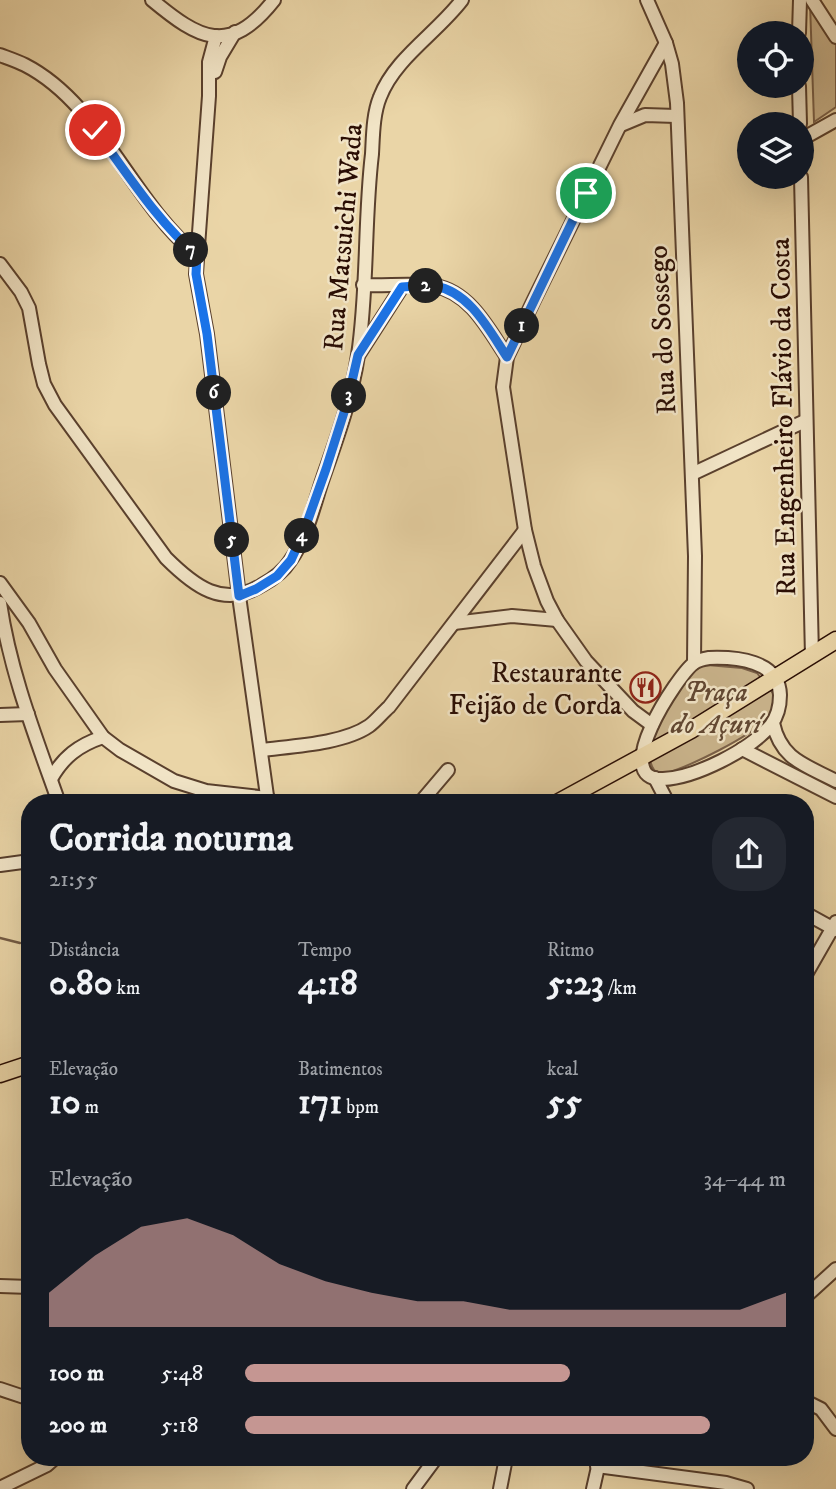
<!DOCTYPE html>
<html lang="pt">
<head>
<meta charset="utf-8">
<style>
	:root { --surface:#171b24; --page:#242831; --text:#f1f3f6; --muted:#9ea1a6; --accent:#c59692 }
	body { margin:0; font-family:"IM FELL DW Pica",serif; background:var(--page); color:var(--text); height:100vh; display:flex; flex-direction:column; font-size:26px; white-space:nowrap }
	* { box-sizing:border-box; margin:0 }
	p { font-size:23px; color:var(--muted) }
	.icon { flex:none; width:38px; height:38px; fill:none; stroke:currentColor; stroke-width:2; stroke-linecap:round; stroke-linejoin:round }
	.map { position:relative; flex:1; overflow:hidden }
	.side { position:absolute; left:21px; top:794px; width:793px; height:672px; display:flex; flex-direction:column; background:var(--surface); border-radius:28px; box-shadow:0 7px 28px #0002 }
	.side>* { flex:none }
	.fabs { position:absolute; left:737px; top:21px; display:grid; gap:14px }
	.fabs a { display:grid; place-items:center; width:77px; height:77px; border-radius:50%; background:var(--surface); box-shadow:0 7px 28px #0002; font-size:35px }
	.pin { position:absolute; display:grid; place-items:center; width:60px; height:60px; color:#fff; margin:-30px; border:4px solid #fff; border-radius:50%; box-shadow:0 2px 7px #0007 }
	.km { position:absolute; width:35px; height:35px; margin:-18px; border-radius:50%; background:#222; color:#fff; font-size:19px; line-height:35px; text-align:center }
	.round { display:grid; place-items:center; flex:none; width:74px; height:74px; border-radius:28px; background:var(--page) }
	.head { display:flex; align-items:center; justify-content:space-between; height:119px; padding:0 28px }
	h1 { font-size:38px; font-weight:700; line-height:52px }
	.metrics { display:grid; grid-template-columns:repeat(3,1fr); gap:10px; height:119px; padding:7px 28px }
	.metrics div { display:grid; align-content:center }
	.metrics b { font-size:35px; font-weight:700 }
	.metrics small { font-size:19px; font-weight:400 }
	.metrics p { font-size:19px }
	.chart { height:196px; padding:14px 28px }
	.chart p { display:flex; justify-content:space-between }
	.chart svg { width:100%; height:126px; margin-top:7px; fill:var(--accent); opacity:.7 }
	ul { padding:0 28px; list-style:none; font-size:23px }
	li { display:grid; grid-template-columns:112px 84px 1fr; align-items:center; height:52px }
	li i { height:18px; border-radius:9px; background:var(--accent) }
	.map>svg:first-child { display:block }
</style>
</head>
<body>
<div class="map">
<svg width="836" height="1489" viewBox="0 0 836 1489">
	<rect width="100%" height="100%" fill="#ead5a7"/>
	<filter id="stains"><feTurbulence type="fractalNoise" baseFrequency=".00286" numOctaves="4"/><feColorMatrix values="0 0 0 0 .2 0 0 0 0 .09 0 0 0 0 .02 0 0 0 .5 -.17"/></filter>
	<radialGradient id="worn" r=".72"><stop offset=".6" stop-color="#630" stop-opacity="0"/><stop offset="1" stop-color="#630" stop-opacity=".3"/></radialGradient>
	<g fill="#c9b38b" stroke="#7a6048" stroke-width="2">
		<path d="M810 3 836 45V107L814 122Z"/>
		<path d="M707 665 742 668 757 673 776 697C774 702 773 708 771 713 759 734 683 770 659 775 629 752 680 690 694 667Z"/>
	</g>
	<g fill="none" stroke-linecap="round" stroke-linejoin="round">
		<path stroke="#765d45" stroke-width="2.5" d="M0 938 20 943"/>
		<defs>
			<g id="minor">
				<path d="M152 0C199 39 229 57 274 0"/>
				<path d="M647 0 666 43 672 64 677 103 695 556 694 663"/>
				<path d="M812 0 836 37"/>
				<path d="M799 33 800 0"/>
				<path d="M216 36 209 62V96L196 274 207 334 239 596 268 803"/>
				<path d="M0 55C8 58 17 61 25 65 101 104 132 203 197 255"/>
				<path d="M215 72 220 57 235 32"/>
				<path d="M799 86 800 124"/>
				<path d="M621 125 645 115 676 116"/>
				<path d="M802 139 836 120"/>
				<path d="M801 177 812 656"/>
				<path d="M0 264 21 292 29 308 39 364 44 384 55 405 166 558C194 586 223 609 262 585 273 579 283 572 290 561 307 538 314 504 323 478 337 438 352 397 358 355 368 289 364 221 372 154 373 136 373 114 380 97 395 58 437 33 462 0"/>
				<path d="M363 285C385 286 414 283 435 286 470 292 489 330 507 357"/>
				<path d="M359 354 402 287"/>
				<path d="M692 474 805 421"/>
				<path d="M0 583 29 623 55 669 103 737 120 750 174 781 206 791 268 798"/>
				<path d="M0 603C10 672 36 738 59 803"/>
				<path d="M454 623 512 616 557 620"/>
				<path d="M709 658C736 657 779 660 780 695 780 706 777 717 771 725 750 750 695 778 663 779 608 781 677 676 694 663 698 660 703 659 709 658Z"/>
				<path d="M0 715 28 714"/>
				<path d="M773 723C781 760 806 765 836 781"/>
				<path d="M652 725 633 711 586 661 557 620 547 601 534 566 525 530 503 387 507 357 533 302 620 125 666 43"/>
				<path d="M742 749 836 797"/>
				<path d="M261 750C292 746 343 744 369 726 376 721 382 713 389 707L525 530"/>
				<path d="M655 778 668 803"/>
				<path d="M51 779C63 757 79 745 103 737"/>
				<path d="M420 803 448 770"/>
				<path d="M0 865 30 861"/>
				<path d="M805 913 836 930"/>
				<path d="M805 976 836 922"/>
				<path d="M0 1286 30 1287"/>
				<path d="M805 1297 836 1269"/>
				<path d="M0 1389 30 1399"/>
				<path d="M805 1401 821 1409 836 1429"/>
				<path d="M597 1466 726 1483 747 1489"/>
				<path d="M0 1488 47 1465 55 1458"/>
				<path d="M413 1489 436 1458"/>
				<path d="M500 1489 506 1458"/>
				<path d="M593 1489 600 1458"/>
			</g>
			<g id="major">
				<path d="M557 803 691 730 836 640"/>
				<path d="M0 1074 30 1064"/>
			</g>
		</defs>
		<use href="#minor" stroke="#5a402d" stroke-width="16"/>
		<use href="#major" stroke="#2a0e04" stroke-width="19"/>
		<use href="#minor" stroke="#f1e4c6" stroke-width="12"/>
		<use href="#major" stroke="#ead5a7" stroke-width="16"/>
	</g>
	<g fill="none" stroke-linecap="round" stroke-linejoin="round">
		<defs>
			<path id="route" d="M95 130C125 170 159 224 197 255L196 274 207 334 239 596 256 589 277 576 291 560 303 534 326 469 347 403 358 355 402 287C413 286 424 285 435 286 470 292 489 330 507 357L586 193"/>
		</defs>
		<use href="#route" stroke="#fff" stroke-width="14"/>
		<use href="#route" stroke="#1a73e8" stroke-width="9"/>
	</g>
	<defs>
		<symbol id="restaurant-ring" viewBox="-11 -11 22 22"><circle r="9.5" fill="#f1e4c6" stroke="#8f2418" stroke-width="1.5"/><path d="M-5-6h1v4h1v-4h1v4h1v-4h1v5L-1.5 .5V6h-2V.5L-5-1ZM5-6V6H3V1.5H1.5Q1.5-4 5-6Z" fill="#8f2418"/></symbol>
	</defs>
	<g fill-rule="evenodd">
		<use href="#restaurant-ring" x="628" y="670" width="35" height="35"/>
	</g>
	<g text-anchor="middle" stroke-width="5" stroke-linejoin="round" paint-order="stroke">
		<g font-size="28" fill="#2a0e04" stroke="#f1e4c6">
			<text transform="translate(342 237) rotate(-85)" y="10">Rua Matsuichi Wada</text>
			<text transform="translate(661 330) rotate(-93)" y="10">Rua do Sossego</text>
			<text transform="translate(782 417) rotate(-91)" y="10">Rua Engenheiro Flávio da Costa</text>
		</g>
		<g font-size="28" fill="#2a0e04" stroke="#f1e4c6" text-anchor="end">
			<text x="622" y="682">Restaurante<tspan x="622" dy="32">Feijão de Corda</tspan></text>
		</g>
		<g font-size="28" font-style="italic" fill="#624833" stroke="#f1e4c6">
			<text x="716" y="701">Praça<tspan x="716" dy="32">do Açurí</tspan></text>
		</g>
	</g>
	<rect width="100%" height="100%" filter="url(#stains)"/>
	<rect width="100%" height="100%" fill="url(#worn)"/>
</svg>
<div class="fabs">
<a><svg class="icon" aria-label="locate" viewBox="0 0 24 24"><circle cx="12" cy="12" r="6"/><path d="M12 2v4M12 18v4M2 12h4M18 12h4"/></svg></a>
<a><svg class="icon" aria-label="layers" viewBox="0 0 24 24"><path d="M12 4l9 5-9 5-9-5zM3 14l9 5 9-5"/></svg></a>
</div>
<div class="pin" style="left:586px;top:193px;background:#1e9e55"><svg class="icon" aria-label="arrive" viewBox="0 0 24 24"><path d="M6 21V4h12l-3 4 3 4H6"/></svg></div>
<div class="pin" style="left:95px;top:130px;background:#d93025"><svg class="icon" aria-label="check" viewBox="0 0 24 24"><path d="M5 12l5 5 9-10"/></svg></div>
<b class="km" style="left:522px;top:326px">1</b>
<b class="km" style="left:426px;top:286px">2</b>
<b class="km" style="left:349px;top:396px">3</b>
<b class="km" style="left:302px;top:536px">4</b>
<b class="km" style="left:232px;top:540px">5</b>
<b class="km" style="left:214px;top:393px">6</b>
<b class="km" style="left:191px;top:250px">7</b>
<section class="side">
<div class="head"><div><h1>Corrida noturna</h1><p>21:55</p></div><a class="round"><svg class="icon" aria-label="share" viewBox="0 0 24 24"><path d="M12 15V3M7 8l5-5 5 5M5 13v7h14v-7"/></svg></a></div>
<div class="metrics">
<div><p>Distância</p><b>0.80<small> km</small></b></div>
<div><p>Tempo</p><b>4:18</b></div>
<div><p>Ritmo</p><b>5:23<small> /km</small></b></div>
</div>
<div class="metrics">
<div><p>Elevação</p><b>10<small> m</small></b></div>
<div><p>Batimentos</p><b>171<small> bpm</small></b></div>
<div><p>kcal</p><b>55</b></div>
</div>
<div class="chart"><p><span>Elevação</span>34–44 m</p>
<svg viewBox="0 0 160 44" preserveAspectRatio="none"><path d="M0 44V32L10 19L20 9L30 6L40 12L50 22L60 28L70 32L80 35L90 35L100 38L110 38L120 38L130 38L140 38L150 38L160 32V44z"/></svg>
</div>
<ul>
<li><b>100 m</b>5:48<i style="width:60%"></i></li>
<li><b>200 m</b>5:18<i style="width:86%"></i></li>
</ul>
</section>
</div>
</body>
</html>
